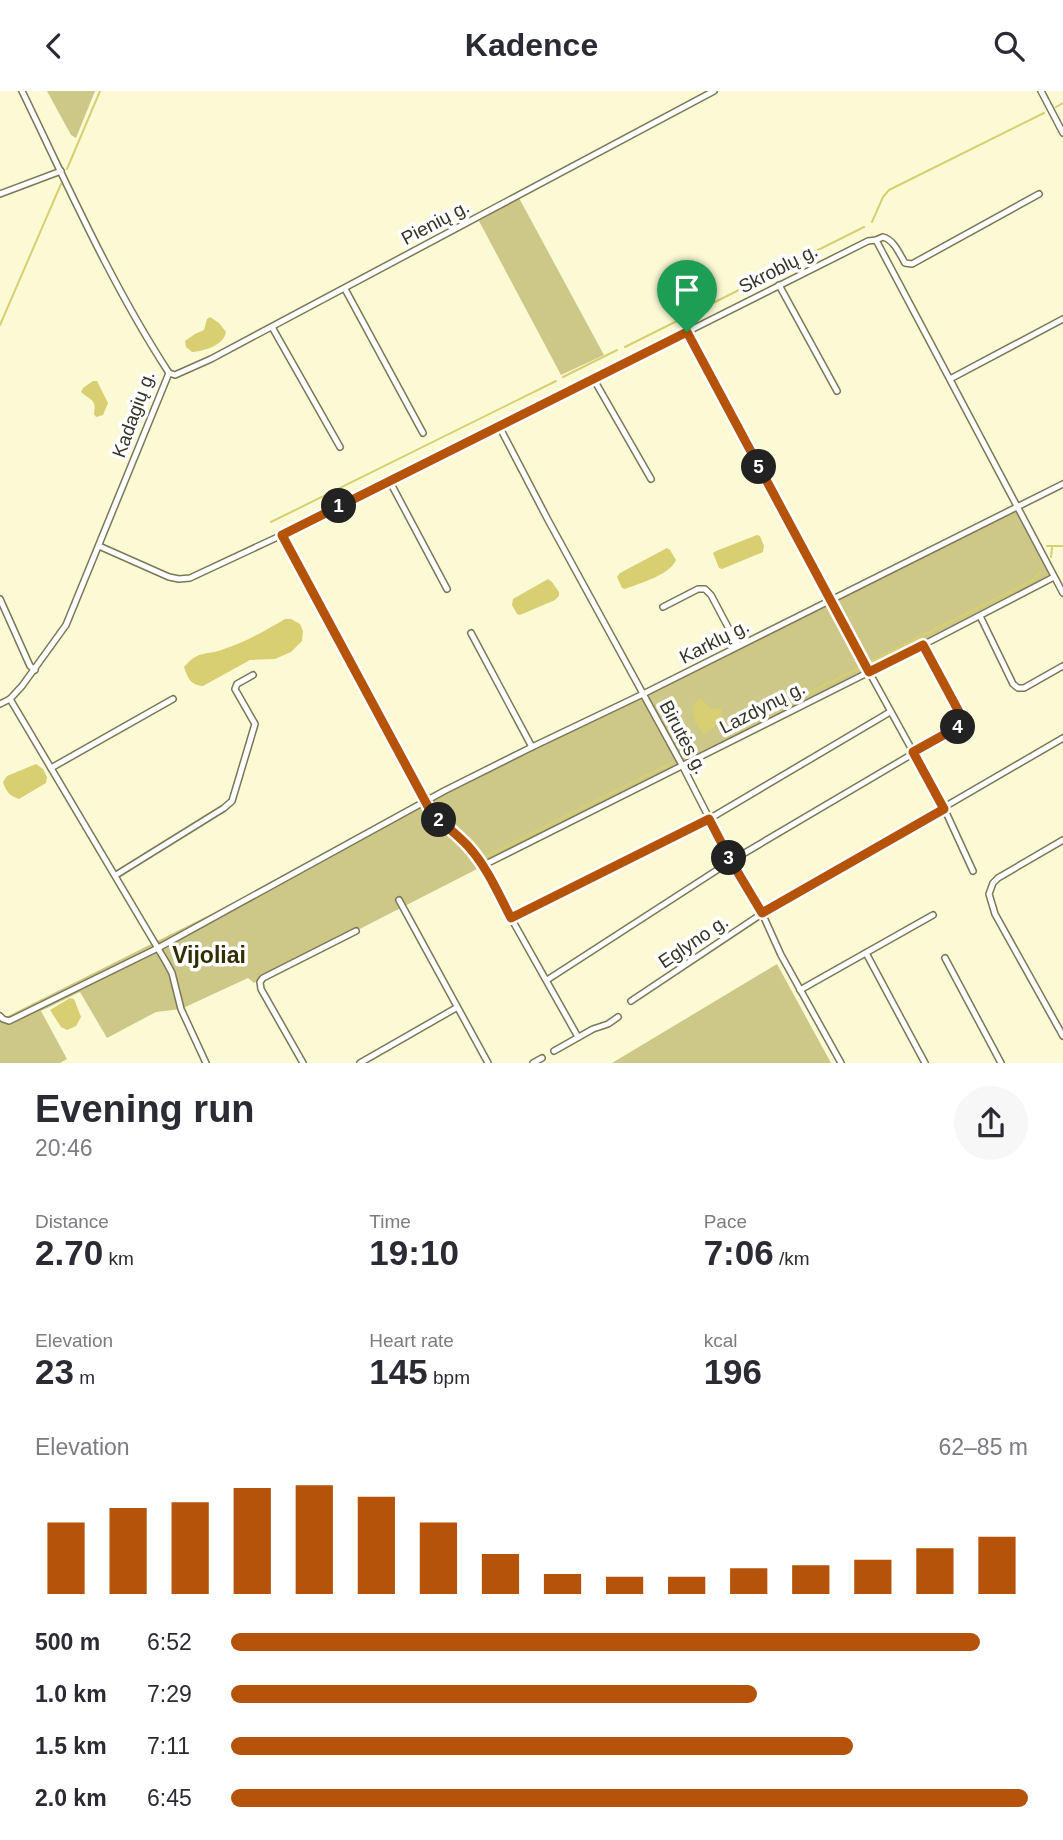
<!DOCTYPE html>
<html lang="en">
<head>
<meta charset="utf-8">
<style>
	:root { --surface:#fff; --page:#f7f7f7; --text:#2b2b33; --muted:#7c7c81; --accent:#b45309 }
	body { margin:0; font-family:Arial,sans-serif; background:var(--page); color:var(--text); height:100vh; display:flex; flex-direction:column; font-size:26px; white-space:nowrap }
	* { box-sizing:border-box; margin:0 }
	p { font-size:23px; color:var(--muted) }
	.icon { flex:none; width:38px; height:38px; fill:none; stroke:currentColor; stroke-width:2; stroke-linecap:round; stroke-linejoin:round }
	.map { position:relative; height:972px; overflow:hidden }
	.drawer { display:flex; flex-direction:column; background:var(--surface); flex:1 }
	.drawer>* { flex:none }
	.pin { position:absolute; display:grid; place-items:center; width:60px; height:60px; color:#fff; margin:-72px -30px; border-radius:50% 50% 50% 0; rotate:-45deg; box-shadow:0 0 7px #0007 }
	.pin .icon { rotate:45deg }
	.km { position:absolute; width:35px; height:35px; margin:-18px; border-radius:50%; background:#222; color:#fff; font-size:19px; line-height:35px; text-align:center }
	.round { display:grid; place-items:center; flex:none; width:74px; height:74px; border-radius:37px; background:var(--page) }
	.overview { display:flex; align-items:center; justify-content:space-between; height:119px; padding:0 35px }
	h1 { font-size:38px; font-weight:800; line-height:52px }
	.stats { display:grid; grid-template-columns:repeat(3,1fr); gap:10px; height:119px; padding:7px 35px }
	.stats div { display:grid; align-content:center }
	.stats b { font-size:35px; font-weight:800 }
	.stats small { font-size:19px; font-weight:400 }
	.stats p { font-size:19px }
	.chart { height:196px; padding:14px 35px }
	.chart p { display:flex; justify-content:space-between }
	.chart svg { width:100%; height:126px; margin-top:7px; stroke:var(--accent); stroke-width:6 }
	ul { padding:0 35px; list-style:none; font-size:23px }
	li { display:grid; grid-template-columns:112px 84px 1fr; align-items:center; height:52px }
	li i { height:18px; border-radius:9px; background:var(--accent) }
	header { display:flex; justify-content:space-between; align-items:center; height:91px; padding:0 35px; background:var(--surface); font-size:32px; font-weight:800 }
	.map>svg:first-child { display:block }
</style>
</head>
<body>
<header><svg class="icon" aria-label="back" viewBox="0 0 24 24"><path d="M15 5l-7 7 7 7"/></svg>Kadence<svg class="icon" aria-label="search" viewBox="0 0 24 24"><circle cx="10" cy="10" r="6"/><path d="M15 15l6 6"/></svg></header>
<div class="map">
<svg width="1063" height="972" viewBox="0 0 1063 972">
	<rect width="100%" height="100%" fill="#fcfad5"/>
	<g fill="#cdc888">
		<path d="M47 0H95L76 47 71 44Z"/>
		<path d="M519 107 604 264 561 284 479 130Z"/>
		<path d="M1017 417 1054 486 486 770 481 776 254 892 248 887 181 918 156 921 107 947 80 901 41 920 67 968 60 972H0V929L217 820 409 719Z"/>
		<path d="M777 873 831 972H612Z"/>
	</g>
	<g fill="#d7cf71">
		<path d="M210 226 219 232 226 241C224 254 205 260 192 261L186 256 185 250 195 243 204 239 207 228Z"/>
		<path d="M93 290H97L108 312 103 324 96 326 94 323C97 308 90 309 81 301L83 297Z"/>
		<path d="M757 444 760 445 764 455 763 461 722 478 719 477 713 462 716 460Z"/>
		<path d="M667 457 670 459 676 469C670 484 640 492 625 498L622 497 617 486 620 482Z"/>
		<path d="M548 488 552 491 559 501V505L555 509 520 524 517 523 512 514 513 508Z"/>
		<path d="M285 528H291L300 533 303 540 302 550 291 561 275 568 250 569 203 595C190 594 188 587 184 576 200 558 206 565 224 558 246 551 266 539 285 528Z"/>
		<path d="M701 608 712 618 721 617C724 630 714 637 704 643 699 638 691 624 693 616 694 612 698 610 701 608Z"/>
		<path d="M36 673 43 678 47 686 46 692 19 708C9 705 6 700 3 691L7 685Z"/>
		<path d="M70 907 74 908 81 926 76 935 67 939 61 936 50 919Z"/>
	</g>
	<g fill="none" stroke-linecap="round" stroke-linejoin="round">
		<g stroke="#d7cf71" stroke-width="2">
			<path d="M1056 16 1063 12"/>
			<path d="M67 78 100 0"/>
			<path d="M872 131 883 106 889 99 1044 22"/>
			<path d="M788 174 864 136"/>
			<path d="M759 189 781 178"/>
			<path d="M0 234 61 93"/>
			<path d="M625 256 753 192"/>
			<path d="M563 286 617 259"/>
			<path d="M271 431 556 290"/>
			<path d="M1047 455H1063"/>
			<path d="M1051 466 1052 457"/>
			<path d="M870 571 1033 489 1040 481"/>
			<path d="M732 640 859 577"/>
			<path d="M485 766 672 672"/>
		</g>
		<defs>
			<g id="street">
				<path d="M22 0C68 95 111 193 169 282"/>
				<path d="M1041 0 1063 42"/>
				<path d="M0 103 61 80"/>
				<path d="M876 149 1063 502"/>
				<path d="M779 194 837 300"/>
				<path d="M345 198 423 342"/>
				<path d="M272 236 340 356"/>
				<path d="M687 241 830 510 944 717 973 780"/>
				<path d="M169 282 175 284 211 268 714 0"/>
				<path d="M593 287 651 388"/>
				<path d="M950 288 1063 228"/>
				<path d="M499 335 548 429 682 674 731 770 762 822 781 864 841 972"/>
				<path d="M389 389 447 498"/>
				<path d="M282 444 431 721 444 735 467 753 484 774 511 827 578 946"/>
				<path d="M99 455 169 486 179 488 190 487 282 444 868 150 876 149 883 146C894 149 899 162 905 172L912 173 1039 103"/>
				<path d="M0 508 30 575 35 579"/>
				<path d="M663 516 698 498H705L711 504 738 555"/>
				<path d="M980 525 1013 593 1018 597H1024L1063 575"/>
				<path d="M471 542 532 656"/>
				<path d="M10 608 166 871 172 882 181 918 206 972"/>
				<path d="M0 613 10 608 22 595 66 534 169 282"/>
				<path d="M51 677 173 608"/>
				<path d="M1063 749 998 787 993 792 989 803 995 823 1063 945"/>
				<path d="M484 774 923 554 1054 486"/>
				<path d="M116 784 224 717 232 710 255 633 235 598 237 593 253 584"/>
				<path d="M399 809 488 972"/>
				<path d="M511 827 709 728 890 621"/>
				<path d="M866 862 925 972"/>
				<path d="M945 867 1001 972"/>
				<path d="M547 889 731 770 965 632 923 554"/>
				<path d="M800 899 933 824"/>
				<path d="M631 910 769 818 1063 647"/>
				<path d="M0 925 3 928 9 930 158 857 444 700 532 656 643 603 1063 393"/>
				<path d="M554 960 593 938 608 933 618 926"/>
				<path d="M303 972 261 898 260 891 263 887 356 840"/>
				<path d="M360 972 456 917"/>
				<path d="M533 972 542 967"/>
			</g>
		</defs>
		<use href="#street" stroke="#7a7857" stroke-width="8"/>
		<use href="#street" stroke="#fff" stroke-width="5"/>
	</g>
	<g fill="none" stroke-linecap="round" stroke-linejoin="round">
		<defs>
			<path id="route" d="M687 241 869 581 923 554 965 632 913 661 944 718 762 822 731 770 709 728 511 827C498 802 487 776 468 755 457 743 443 733 431 721L282 444Z"/>
		</defs>
		<use href="#route" stroke="#fff" stroke-width="14"/>
		<use href="#route" stroke="#b45309" stroke-width="9"/>
	</g>
	<g text-anchor="middle" stroke-width="7" stroke-linejoin="round" paint-order="stroke">
		<g font-size="19" fill="#353426" stroke="#fff">
			<text transform="translate(435 131) rotate(-28)" y="7">Pienių g.</text>
			<text transform="translate(778 177) rotate(-27)" y="7">Skroblų g.</text>
			<text transform="translate(133 323) rotate(-70)" y="7">Kadagių g.</text>
			<text transform="translate(714 550) rotate(-27)" y="7">Karklų g.</text>
			<text transform="translate(762 616) rotate(-27)" y="7">Lazdynų g.</text>
			<text transform="translate(684 646) rotate(62)" y="7">Birutės g.</text>
			<text transform="translate(693 850) rotate(-34)" y="7">Eglyno g.</text>
		</g>
		<g font-size="23" font-weight="bold" fill="#312e02" stroke="#fff">
			<text x="209" y="872">Vijoliai</text>
		</g>
	</g>
</svg>
<div class="pin" style="left:687px;top:241px;background:#1e9e55"><svg class="icon" aria-label="arrive" viewBox="0 0 24 24"><path d="M6 21V4h12l-3 4 3 4H6"/></svg></div>
<b class="km" style="left:339px;top:415px">1</b>
<b class="km" style="left:439px;top:729px">2</b>
<b class="km" style="left:729px;top:767px">3</b>
<b class="km" style="left:958px;top:636px">4</b>
<b class="km" style="left:759px;top:376px">5</b>
</div>
<section class="drawer">
<div class="overview"><div><h1>Evening run</h1><p>20:46</p></div><a class="round"><svg class="icon" aria-label="share" viewBox="0 0 24 24"><path d="M12 15V3M7 8l5-5 5 5M5 13v7h14v-7"/></svg></a></div>
<div class="stats">
<div><p>Distance</p><b>2.70<small> km</small></b></div>
<div><p>Time</p><b>19:10</b></div>
<div><p>Pace</p><b>7:06<small> /km</small></b></div>
</div>
<div class="stats">
<div><p>Elevation</p><b>23<small> m</small></b></div>
<div><p>Heart rate</p><b>145<small> bpm</small></b></div>
<div><p>kcal</p><b>196</b></div>
</div>
<div class="chart"><p><span>Elevation</span>62–85 m</p>
<svg viewBox="0 0 160 44" preserveAspectRatio="none"><path d="M5 44V19M15 44V14M25 44V12M35 44V7M45 44V6M55 44V10M65 44V19M75 44V30M85 44V37M95 44V38M105 44V38M115 44V35M125 44V34M135 44V32M145 44V28M155 44V24"/></svg>
</div>
<ul>
<li><b>500 m</b>6:52<i style="width:94%"></i></li>
<li><b>1.0 km</b>7:29<i style="width:66%"></i></li>
<li><b>1.5 km</b>7:11<i style="width:78%"></i></li>
<li><b>2.0 km</b>6:45<i style="width:100%"></i></li>
</ul>
</section>
</body>
</html>
